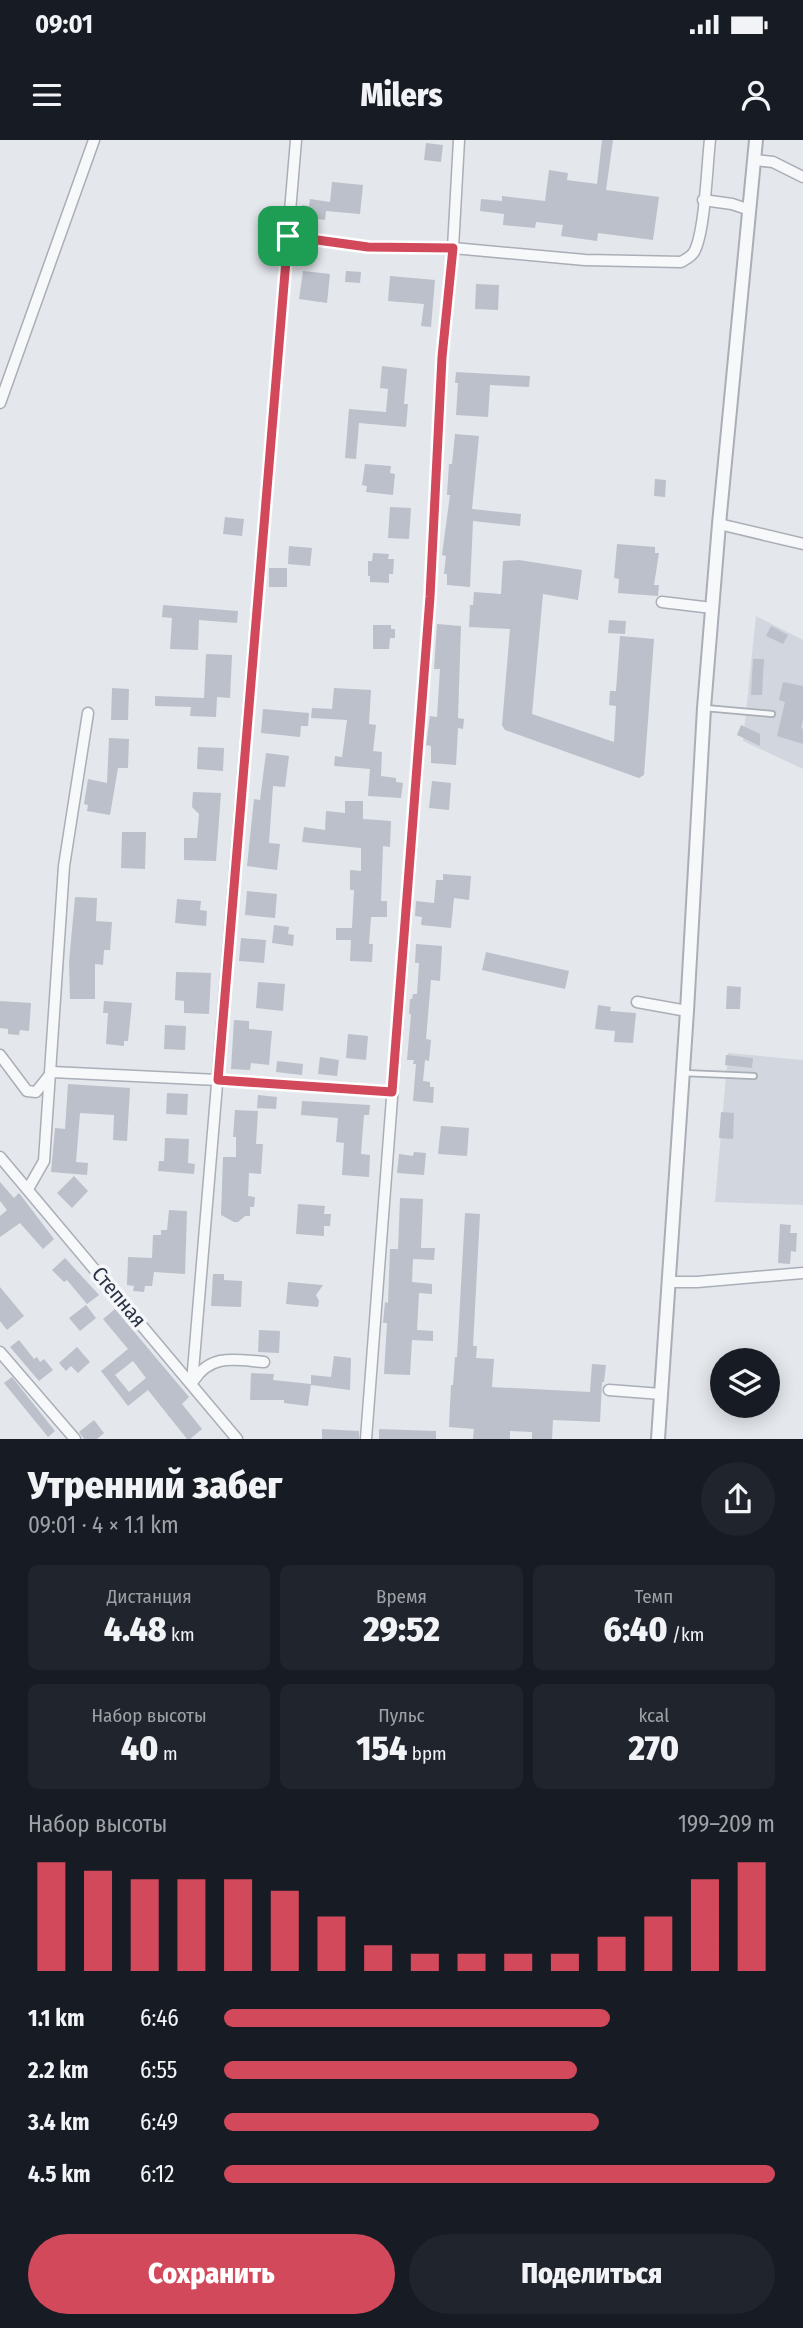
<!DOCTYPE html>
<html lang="ru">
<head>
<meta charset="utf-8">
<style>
	:root { --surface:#171b24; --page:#20242c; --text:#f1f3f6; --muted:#9ea1a6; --accent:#d1495b }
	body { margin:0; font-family:"Fira Sans Condensed",sans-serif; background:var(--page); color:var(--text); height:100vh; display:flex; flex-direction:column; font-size:26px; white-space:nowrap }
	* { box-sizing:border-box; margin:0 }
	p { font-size:23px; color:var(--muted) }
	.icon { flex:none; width:38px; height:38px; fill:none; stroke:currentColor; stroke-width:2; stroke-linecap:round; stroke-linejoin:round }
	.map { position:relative; height:1299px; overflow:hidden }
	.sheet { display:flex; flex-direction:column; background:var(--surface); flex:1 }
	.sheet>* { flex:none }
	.fabs { position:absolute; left:710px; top:1208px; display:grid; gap:14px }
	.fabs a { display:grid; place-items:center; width:70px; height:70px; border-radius:50%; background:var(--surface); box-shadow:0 4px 18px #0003; font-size:35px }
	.pin { position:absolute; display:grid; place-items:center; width:60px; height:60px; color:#fff; margin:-30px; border-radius:14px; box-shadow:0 4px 10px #0006 }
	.round { display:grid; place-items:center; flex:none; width:74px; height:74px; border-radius:37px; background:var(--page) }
	.overview { display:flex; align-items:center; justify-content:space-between; height:119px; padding:0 28px }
	h1 { font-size:38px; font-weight:800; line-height:52px }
	.stats { display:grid; grid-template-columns:repeat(3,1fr); gap:10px; height:119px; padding:7px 28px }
	.stats div { display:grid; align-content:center; border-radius:10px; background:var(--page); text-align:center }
	.stats b { font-size:35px; font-weight:800 }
	.stats small { font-size:19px; font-weight:400 }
	.stats p { font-size:19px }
	.chart { height:196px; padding:14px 28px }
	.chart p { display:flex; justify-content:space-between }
	.chart svg { width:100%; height:126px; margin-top:7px; stroke:var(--accent); stroke-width:6 }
	.action { display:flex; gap:14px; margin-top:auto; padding:14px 28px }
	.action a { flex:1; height:80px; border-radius:42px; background:var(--accent); color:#fff; font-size:28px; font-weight:800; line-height:80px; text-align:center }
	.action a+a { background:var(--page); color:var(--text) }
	ul { padding:0 28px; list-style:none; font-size:23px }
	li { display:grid; grid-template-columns:112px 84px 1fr; align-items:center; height:52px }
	li i { height:18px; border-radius:9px; background:var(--accent) }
	.status { display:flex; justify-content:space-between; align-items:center; height:49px; padding:0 35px; background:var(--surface); direction:ltr }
	.status svg { height:19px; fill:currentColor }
	header { display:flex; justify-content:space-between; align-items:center; height:91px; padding:0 28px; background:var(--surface); font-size:32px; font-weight:800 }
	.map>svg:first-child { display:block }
</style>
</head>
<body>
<div class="status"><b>09:01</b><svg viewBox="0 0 49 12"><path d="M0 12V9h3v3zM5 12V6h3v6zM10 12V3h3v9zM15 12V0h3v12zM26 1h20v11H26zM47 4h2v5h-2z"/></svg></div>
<header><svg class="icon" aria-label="menu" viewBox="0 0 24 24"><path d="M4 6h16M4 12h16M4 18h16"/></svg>Milers<svg class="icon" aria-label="person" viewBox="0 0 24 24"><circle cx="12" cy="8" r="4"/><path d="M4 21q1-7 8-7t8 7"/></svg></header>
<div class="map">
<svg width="803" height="1299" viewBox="0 0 803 1299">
	<rect width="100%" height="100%" fill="#e4e7ec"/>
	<g fill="#d2d6de">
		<path d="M756 476 803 500V629L743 601Z"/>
		<path d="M728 913 803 920V1065L715 1062Z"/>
	</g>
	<g fill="#bbc0ca" fill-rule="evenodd">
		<path d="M602 0H613L606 50 659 57 653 100 598 93 597 101 561 96 563 85 536 82 535 88 503 85 504 74 480 71 481 59 502 61V56L545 61 549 30 568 33 567 40 597 44Z"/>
		<path d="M426 3 443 5 441 22 424 20Z"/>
		<path d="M332 42 363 45 360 74 326 71 325 80 301 77 302 65 309 66 310 59 330 62Z"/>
		<path d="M303 131 330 134 327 163 299 159Z"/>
		<path d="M346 131 361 132 360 143 345 142Z"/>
		<path d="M390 136 435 140 431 187 421 186 424 164 388 161Z"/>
		<path d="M476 144 499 145 498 170 475 169Z"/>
		<path d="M382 226 407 229 404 264H408L406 287 359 283 356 319 345 318 349 269 386 272 388 249 380 248Z"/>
		<path d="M456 232 530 236 529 247 490 245 488 277 456 275 458 243H455Z"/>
		<path d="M455 294 479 296 472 369 521 374 520 386 473 381 470 447 447 445V434H444L446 416 442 415 450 355H447L449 324H452Z"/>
		<path d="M365 324 391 326 390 333 395 334 393 355 366 352 367 346 362 345Z"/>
		<path d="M655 339 666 340 665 357 654 356Z"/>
		<path d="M390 367 411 368 409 399 388 398Z"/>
		<path d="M225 377 244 379 242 396 223 394Z"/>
		<path d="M617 404 655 407V413H659L654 445H659L658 456 618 453 619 439 614 438Z"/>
		<path d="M289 406 312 408 310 426 288 424Z"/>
		<path d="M373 413 389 414 388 419H394L393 434H389V443L370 442V436H368V421H372Z"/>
		<path d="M519 420 582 430 578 460 543 454 532 574 614 602 616 566 609 565 610 551H616L620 496 654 499 644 635 639 638 505 590 502 585 510 489 469 487 470 465H473L474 452 501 454 503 421Z"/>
		<rect x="269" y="428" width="18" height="19"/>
		<path d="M163 465 238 471 237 483 199 480 198 510 170 509 172 478 162 477Z"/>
		<path d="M609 480 626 481 625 494 608 493Z"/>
		<path d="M437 484 461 486 458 578 464 579 463 589 458 588 456 625 431 623V606L426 605 430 576 437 577 440 529H434Z"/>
		<path d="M373 485H391V489H395V498H390L389 509H373Z"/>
		<path d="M771 486 788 495 783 504 766 496Z"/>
		<path d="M206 514 232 515 230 558 217 557 216 577 190 576 191 567 155 566V556L204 558Z"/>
		<path d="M753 519H764L762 555H751Z"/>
		<path d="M783 542 803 546V579L801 588 803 589V604L777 596 785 562 779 560Z"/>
		<path d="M112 548 129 549 128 580H111Z"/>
		<path d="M334 548 371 550 369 584 376 585 373 611 382 612 381 636 396 638V642L403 643 401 658 368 656 370 629 334 626 335 616 342 617 347 580 311 578 312 568 332 569Z"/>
		<path d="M263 569 309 573 308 586H301L300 597 261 593Z"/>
		<path d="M741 585 760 594V606L737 595Z"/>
		<path d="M109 598 129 599 128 628H118L110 675 87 671 88 665 84 664 88 639 107 643Z"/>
		<path d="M198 607 224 608 223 631 197 629Z"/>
		<path d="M266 613 289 616 285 647 273 646 269 703 280 704 277 730 247 726 254 659 260 660Z"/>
		<path d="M432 641 451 643 449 670 429 668Z"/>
		<path d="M193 652 221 653 216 721 184 720V698H197L199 674 192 667Z"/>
		<path d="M345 661H363V679L391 681 390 707 383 706 381 761H387V777H371L369 804H373L372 822 350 821 351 800H336V788H352L354 750H350V730L361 731V708L302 702 304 687 325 690 326 671 345 673Z"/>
		<path d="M122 692H146L145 729 121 728Z"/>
		<path d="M443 734 471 736 469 760 454 758 451 788 421 785 422 777 415 776 416 761 434 763 436 740H443Z"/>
		<path d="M247 751 277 754 275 778 245 775Z"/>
		<path d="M75 757 97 758 96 781 112 782 110 810H104L103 825 95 824V859H70L69 822Z"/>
		<path d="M177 759 201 761 200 770 207 771 206 786 175 783Z"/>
		<path d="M274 785 289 787 288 794 294 795 293 806 272 803Z"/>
		<path d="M241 798 266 800 264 823 239 821Z"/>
		<path d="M416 804 442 806 440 841 431 840 426 899 431 900 429 921 425 920 423 941 430 942V947H434L433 963 413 961 416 924H413L414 920H407L411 875 409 873 410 859H412L413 854H417L419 823H415Z"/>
		<path d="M486 812 569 831 565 849 482 830Z"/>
		<path d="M176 832 211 833 209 874 184 873V861L175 860Z"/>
		<path d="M258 842 285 844 283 871 256 868Z"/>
		<path d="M727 846 741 847 740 869H726Z"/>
		<path d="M0 861 31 863 29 891 20 890 19 895 8 894V889L0 888Z"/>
		<path d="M104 861 132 863 128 901H124V906L106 904 108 873H103Z"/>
		<path d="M598 865 611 867 610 871 636 873 633 903 614 902 615 891 595 889Z"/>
		<path d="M234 880 249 881V889L272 891 269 925 251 923 250 930 231 929Z"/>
		<path d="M165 885 186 886 185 910 164 909Z"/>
		<path d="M348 894 368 896 366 920 346 918Z"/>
		<path d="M726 915 753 918 752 928 725 925Z"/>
		<path d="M320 917 339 920 337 936 318 934Z"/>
		<path d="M277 921 303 924 302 935 276 932Z"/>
		<path d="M68 944 130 948 127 1001 113 1000 114 975 80 973 76 1022 88 1023 87 1035 51 1032 55 988 65 989Z"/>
		<path d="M167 953 188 954 187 975 166 974Z"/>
		<path d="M258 955 277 957 276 969 257 968Z"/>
		<path d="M302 961 370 965 369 975H364L361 1014 370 1015 369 1037 342 1035 344 1003 336 1002 338 978 301 975Z"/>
		<path d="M235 970 258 971 256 1004H263L261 1034 249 1033 248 1056 255 1057 254 1067H250V1076H245L238 1082H234L221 1075 223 1017H236V997H233Z"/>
		<path d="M721 972 734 973 733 999 719 998Z"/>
		<path d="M441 986 469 988 467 1016 438 1014Z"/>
		<path d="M165 998 189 999 188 1023 195 1024 194 1034 158 1031 159 1021H164Z"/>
		<path d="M414 1012 426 1013 424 1035 397 1033 399 1014 413 1016Z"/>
		<path d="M74 1036 88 1051 72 1068 57 1053Z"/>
		<path d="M0 1042 14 1058 19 1053 54 1099 43 1109 20 1083 0 1097V1076L7 1070 0 1061Z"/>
		<path d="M400 1058 423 1059 421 1108H435L434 1120 413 1119 412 1142 432 1144V1154L419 1153 417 1190 433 1191V1201L412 1200 410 1235 384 1234 387 1183H383L385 1162 388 1163 390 1109H398Z"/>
		<path d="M298 1064 325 1066 324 1074H331L330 1086H324V1096L296 1094Z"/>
		<path d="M169 1070 187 1071 185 1134 154 1132 152 1146H145L144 1152 133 1151 134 1146 127 1145 128 1117 152 1118 153 1095H161V1090H167Z"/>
		<path d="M465 1073 480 1074 473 1206H477L476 1218 494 1219 492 1247 590 1252 592 1224 606 1225 604 1242H602L600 1282 553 1280 552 1299H532V1292L510 1291V1299H473L474 1289 449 1287 451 1245H453L455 1217H457Z"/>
		<path d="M780 1084 791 1085 790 1093H797L796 1112 791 1111 790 1124 778 1123Z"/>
		<path d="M65 1118 99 1155 87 1164 67 1140 64 1142 52 1130Z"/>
		<path d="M213 1134H224V1140L242 1141 241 1167 211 1166Z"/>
		<path d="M288 1142 323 1145 316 1155 319 1161 318 1167 286 1164Z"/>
		<path d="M0 1147 24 1176 7 1190 0 1181Z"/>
		<path d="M86 1165 96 1178 80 1191 69 1178Z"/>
		<path d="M115 1169 189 1257 182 1264 202 1289 190 1299H187L148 1250 128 1266 101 1231 128 1209 103 1179ZM133 1221 146 1238 129 1252 115 1235Z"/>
		<path d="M259 1190 280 1191 279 1213 258 1212Z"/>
		<path d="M19 1200 34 1219 37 1217 40 1222 44 1219 53 1230 39 1241 10 1207Z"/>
		<path d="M77 1207 90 1222 78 1233 71 1226 66 1231 59 1223Z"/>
		<path d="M334 1216 351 1218 350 1250 311 1245V1235L331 1237Z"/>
		<path d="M251 1233 274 1234 273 1240 311 1244 308 1266 284 1263V1260H250Z"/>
		<path d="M12 1237 55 1291 48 1297 4 1243Z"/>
		<path d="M94 1280 104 1293 97 1299H84L79 1292Z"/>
		<path d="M322 1289 359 1291V1299H322Z"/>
		<path d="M379 1289 436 1291V1299H379Z"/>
	</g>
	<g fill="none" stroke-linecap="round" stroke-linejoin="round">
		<defs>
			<g id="service">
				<path d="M705 568 772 574"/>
				<path d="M683 933 754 936"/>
			</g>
			<g id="minor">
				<path d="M754 20 773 22 803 37"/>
				<path d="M703 60 732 64 750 70"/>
				<path d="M288 96 368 107 453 108 585 120 681 122C686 119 691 117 694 112 705 93 707 25 710 0"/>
				<path d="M0 263 94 0"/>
				<path d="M719 384 803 404"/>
				<path d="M662 462 712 468"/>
				<path d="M637 862 687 871"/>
				<path d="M0 915 27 951 36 952 52 932 218 940 392 952"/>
				<path d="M0 1017 237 1299"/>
				<path d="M28 1049 44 1021 64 726 88 573"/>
				<path d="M668 1142H697L803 1133"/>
				<path d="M0 1212 75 1299"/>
				<path d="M194 1240C212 1213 236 1220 264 1222"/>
				<path d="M192 1243 296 0"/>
				<path d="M609 1250 661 1254"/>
				<path d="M366 1299 415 656 430 457 442 217 453 108 459 0"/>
			</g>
			<path id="tertiary" d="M658 1299 687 871 704 568 719 384 756 0"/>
		</defs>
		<use href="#service" stroke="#a9aeb7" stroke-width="8"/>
		<use href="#minor" stroke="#a9aeb7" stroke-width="13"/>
		<use href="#tertiary" stroke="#a9aeb7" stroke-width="16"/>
		<use href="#service" stroke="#f7f8fa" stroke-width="4.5"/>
		<use href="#minor" stroke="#f7f8fa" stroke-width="10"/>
		<use href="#tertiary" stroke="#f7f8fa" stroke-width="12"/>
	</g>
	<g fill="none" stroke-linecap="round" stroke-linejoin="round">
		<defs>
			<path id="route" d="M288 96 368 107 453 108 442 217 430 457 392 952 218 940Z"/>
		</defs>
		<use href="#route" stroke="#fff" stroke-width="14"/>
		<use href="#route" stroke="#d1495b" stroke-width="9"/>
	</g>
	<g text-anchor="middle" stroke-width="7" stroke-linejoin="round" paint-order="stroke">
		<g font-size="21" fill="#2b3445" stroke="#f4f6f9">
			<text transform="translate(119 1157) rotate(50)" y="7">Степная</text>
		</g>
	</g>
</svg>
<div class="fabs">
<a><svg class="icon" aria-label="layers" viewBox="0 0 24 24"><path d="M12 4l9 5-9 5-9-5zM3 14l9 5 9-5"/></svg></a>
</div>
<div class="pin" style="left:288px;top:96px;background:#1e9e55"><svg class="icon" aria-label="arrive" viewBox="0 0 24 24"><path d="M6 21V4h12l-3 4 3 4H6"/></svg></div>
</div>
<section class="sheet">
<div class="overview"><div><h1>Утренний забег</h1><p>09:01 · 4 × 1.1 km</p></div><a class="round"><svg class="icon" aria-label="share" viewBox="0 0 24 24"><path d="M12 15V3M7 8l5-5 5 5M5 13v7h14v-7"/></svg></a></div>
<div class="stats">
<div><p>Дистанция</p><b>4.48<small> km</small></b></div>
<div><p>Время</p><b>29:52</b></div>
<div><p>Темп</p><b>6:40<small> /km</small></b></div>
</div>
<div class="stats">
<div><p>Набор высоты</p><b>40<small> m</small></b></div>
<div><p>Пульс</p><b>154<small> bpm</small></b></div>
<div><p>kcal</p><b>270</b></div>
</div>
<div class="chart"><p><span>Набор высоты</span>199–209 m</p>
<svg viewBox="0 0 160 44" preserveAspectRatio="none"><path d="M5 44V6M15 44V9M25 44V12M35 44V12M45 44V12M55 44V16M65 44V25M75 44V35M85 44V38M95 44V38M105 44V38M115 44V38M125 44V32M135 44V25M145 44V12M155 44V6"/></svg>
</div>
<ul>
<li><b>1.1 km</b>6:46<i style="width:70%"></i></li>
<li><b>2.2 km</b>6:55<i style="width:64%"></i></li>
<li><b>3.4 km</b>6:49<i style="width:68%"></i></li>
<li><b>4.5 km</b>6:12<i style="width:100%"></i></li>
</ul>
<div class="action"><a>Сохранить</a><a>Поделиться</a></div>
</section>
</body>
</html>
